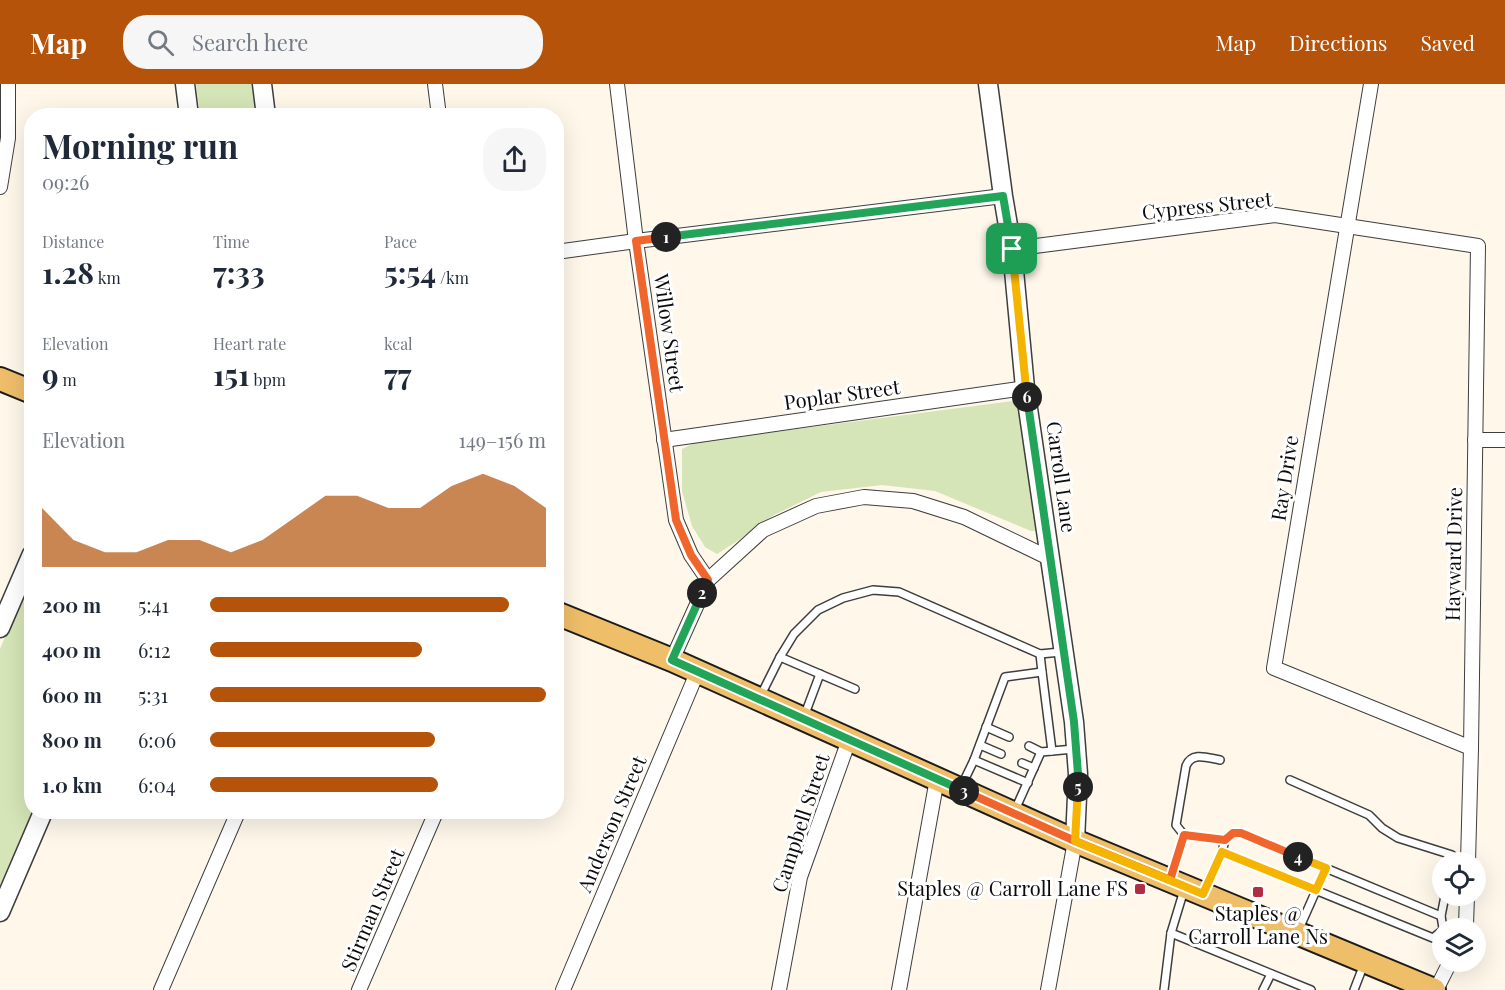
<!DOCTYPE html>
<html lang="en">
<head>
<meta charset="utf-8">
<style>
	:root { --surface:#fff; --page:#f6f6f7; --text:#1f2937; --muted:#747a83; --accent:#b45309 }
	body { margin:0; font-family:"Playfair Display",serif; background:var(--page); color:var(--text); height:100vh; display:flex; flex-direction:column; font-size:22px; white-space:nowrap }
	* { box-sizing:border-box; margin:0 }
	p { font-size:20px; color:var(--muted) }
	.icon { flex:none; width:33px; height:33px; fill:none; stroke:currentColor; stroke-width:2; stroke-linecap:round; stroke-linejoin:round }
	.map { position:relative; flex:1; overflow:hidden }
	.drawer { position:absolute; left:24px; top:24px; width:540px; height:711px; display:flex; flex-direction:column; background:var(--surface); border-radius:24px; box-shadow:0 6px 24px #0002 }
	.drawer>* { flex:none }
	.fabs { position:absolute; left:1432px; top:768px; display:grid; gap:12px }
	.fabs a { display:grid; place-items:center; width:54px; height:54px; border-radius:50%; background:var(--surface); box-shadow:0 6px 24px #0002; font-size:30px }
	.pin { position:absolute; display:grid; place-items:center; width:51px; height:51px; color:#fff; margin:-26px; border-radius:12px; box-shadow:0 3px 9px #0006 }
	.km { position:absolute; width:30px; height:30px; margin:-15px; border-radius:50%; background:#222; color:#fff; font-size:16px; line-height:30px; text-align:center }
	.round { display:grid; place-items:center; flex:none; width:63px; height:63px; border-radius:24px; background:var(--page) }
	.summary { display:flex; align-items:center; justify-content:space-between; height:102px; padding:0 18px }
	h1 { font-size:33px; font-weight:700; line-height:45px }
	.figures { display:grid; grid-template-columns:repeat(3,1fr); gap:9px; height:102px; padding:6px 18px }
	.figures div { display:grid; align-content:center }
	.figures b { font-size:30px; font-weight:700 }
	.figures small { font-size:16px; font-weight:400 }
	.figures p { font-size:16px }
	.chart { height:168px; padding:12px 18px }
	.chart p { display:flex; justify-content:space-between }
	.chart svg { width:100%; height:108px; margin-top:6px; fill:var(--accent); opacity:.7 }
	ul { padding:0 18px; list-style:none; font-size:20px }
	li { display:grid; grid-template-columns:96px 72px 1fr; align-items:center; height:45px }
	li i { height:15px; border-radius:8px; background:var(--accent) }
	header { display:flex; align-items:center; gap:36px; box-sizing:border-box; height:84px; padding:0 30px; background:var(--accent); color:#fff }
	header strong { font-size:28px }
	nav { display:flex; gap:33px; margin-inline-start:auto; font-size:21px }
	.search { width:420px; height:54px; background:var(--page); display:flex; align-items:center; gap:15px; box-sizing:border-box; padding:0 21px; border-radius:24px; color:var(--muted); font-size:22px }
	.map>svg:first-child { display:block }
</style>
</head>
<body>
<header>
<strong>Map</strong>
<div class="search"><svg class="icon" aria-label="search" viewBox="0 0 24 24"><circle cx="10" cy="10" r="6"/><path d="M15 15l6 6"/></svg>Search here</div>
<nav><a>Map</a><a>Directions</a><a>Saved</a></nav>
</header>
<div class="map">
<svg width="1505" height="906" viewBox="0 0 1505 906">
	<rect width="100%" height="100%" fill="#fef7ea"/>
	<g fill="#d5e5b7">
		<path d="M196 0H255L260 31H200Z"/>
		<path d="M1013 317 1021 319 1039 442 1035 447H1031L935 407 882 401 821 408 774 431 739 456 717 470 705 463 692 442 682 407V365L696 358Z"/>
		<path d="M31 491 32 728H34L0 806V565Z"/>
	</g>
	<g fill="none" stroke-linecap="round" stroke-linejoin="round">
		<defs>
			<g id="service">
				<path d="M780 573 855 605"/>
				<path d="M1042 588 1052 667"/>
				<path d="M761 611 780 573 794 550 818 526 843 514 873 506 899 508 1040 570 1061 568"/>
				<path d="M805 630 820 590"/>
				<path d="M986 643 1009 653"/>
				<path d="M980 661 1001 670"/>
				<path d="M1029 662 1041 668"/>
				<path d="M974 676 1028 699"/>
				<path d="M1022 679 1034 684"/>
				<path d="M1290 696 1369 731 1382 744 1398 754 1452 771"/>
				<path d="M961 703 974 676 1005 593 1042 588 1040 570"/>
				<path d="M1015 726 1041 668 1074 665"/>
				<path d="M1184 751 1176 741 1186 682C1192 667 1208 674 1220 676"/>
				<path d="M1222 768 1433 854 1443 846"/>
				<path d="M1170 794 1184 751 1225 756"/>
				<path d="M1203 808 1222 768 1225 756 1233 749H1241L1441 832 1443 844"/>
				<path d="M1441 832 1445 812"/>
				<path d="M1299 845 1326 784"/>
				<path d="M1171 849 1311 906"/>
				<path d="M1164 906 1171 849 1184 806"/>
				<path d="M1263 906 1271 890"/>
				<path d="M1354 906 1364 880"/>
			</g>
			<g id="minor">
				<path d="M435 0 439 32"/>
				<path d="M617 0 636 157 676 436 691 471 708 496"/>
				<path d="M1371 0 1274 584 1471 664"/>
				<path d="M0 103 8 54V0"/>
				<path d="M1012 165 1275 131 1478 162 1471 664 1468 778"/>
				<path d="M556 168 636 157 1003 112"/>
				<path d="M664 356 1025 304"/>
				<path d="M1475 356H1505"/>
				<path d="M672 576 708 496 763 446 816 422 864 413 913 417 964 433 1049 474"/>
				<path d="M1465 844 1466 841 1467 812"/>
				<path d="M161 906 238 728"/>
				<path d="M359 906 436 728"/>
				<path d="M563 906 697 589"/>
				<path d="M779 906 800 793 849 656"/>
				<path d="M899 906 937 695"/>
				<path d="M1048 906 1075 757"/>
				<path d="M1436 906 1450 878"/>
			</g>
			<g id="tertiary">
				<path d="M185 0 189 32"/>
				<path d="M262 0 266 32"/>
				<path d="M988 0 1003 112 1012 165 1025 304 1074 638 1078 690 1075 757"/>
				<path d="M0 544 32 470"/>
				<path d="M0 828 43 728"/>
			</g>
			<g id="primary">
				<path d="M0 295 32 308"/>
				<path d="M556 529 672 576 1075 757 1434 906"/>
			</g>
		</defs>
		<use href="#service" stroke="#3e3e3e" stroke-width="10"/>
		<use href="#minor" stroke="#3e3e3e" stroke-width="16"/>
		<use href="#tertiary" stroke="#3e3e3e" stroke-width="21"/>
		<use href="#primary" stroke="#1c1c1c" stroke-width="26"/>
		<use href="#service" stroke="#fff" stroke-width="7"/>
		<use href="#minor" stroke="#fff" stroke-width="14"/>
		<use href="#tertiary" stroke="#fff" stroke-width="18"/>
		<use href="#primary" stroke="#efbe69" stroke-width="22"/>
	</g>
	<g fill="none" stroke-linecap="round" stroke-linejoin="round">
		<defs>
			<path id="split-1" d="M666 153 1003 112 1012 165"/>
			<path id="split-2" d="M666 153 636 157 676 436 691 471 708 496 702 509"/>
			<path id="split-3" d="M702 509 672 576 964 707"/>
			<path id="split-4" d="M964 707 1075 757 1170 796 1184 751 1225 756 1233 749H1241L1298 773"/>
			<path id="split-5" d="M1078 703 1075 757 1203 810 1222 768 1316 806 1326 784 1298 773"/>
			<path id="split-6" d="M1027 313 1074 638 1078 690V703"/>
			<path id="split-7" d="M1012 165 1027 313"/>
		</defs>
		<use href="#split-1" stroke="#fff" stroke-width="12"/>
		<use href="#split-2" stroke="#fff" stroke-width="12"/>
		<use href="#split-3" stroke="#fff" stroke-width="12"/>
		<use href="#split-4" stroke="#fff" stroke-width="12"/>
		<use href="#split-5" stroke="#fff" stroke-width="12"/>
		<use href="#split-6" stroke="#fff" stroke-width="12"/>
		<use href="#split-7" stroke="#fff" stroke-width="12"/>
		<use href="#split-1" stroke="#22a559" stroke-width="8"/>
		<use href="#split-2" stroke="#f0652b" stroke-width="8"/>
		<use href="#split-3" stroke="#22a559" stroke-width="8"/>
		<use href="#split-4" stroke="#f0652b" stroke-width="8"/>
		<use href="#split-5" stroke="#f5b400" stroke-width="8"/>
		<use href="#split-6" stroke="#22a559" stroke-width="8"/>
		<use href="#split-7" stroke="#f5b400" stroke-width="8"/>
	</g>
	<g fill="#b12d44" stroke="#fff" stroke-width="2">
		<rect x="1134" y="799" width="12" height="12" rx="3"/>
		<rect x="1252" y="802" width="12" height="12" rx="3"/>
	</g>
	<g text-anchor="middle" stroke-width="6" stroke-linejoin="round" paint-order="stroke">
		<g font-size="20" fill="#0b0b0b" stroke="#fff">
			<text transform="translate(1207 122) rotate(-6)" y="7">Cypress Street</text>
			<text transform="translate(669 249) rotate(82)" y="7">Willow Street</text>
			<text transform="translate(842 311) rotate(-8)" y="7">Poplar Street</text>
			<text transform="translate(1061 393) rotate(82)" y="7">Carroll Lane</text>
			<text transform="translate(1285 394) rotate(-81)" y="7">Ray Drive</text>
			<text transform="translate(1454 470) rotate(-89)" y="7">Hayward Drive</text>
			<text transform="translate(801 739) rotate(-72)" y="7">Campbell Street</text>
			<text transform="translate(612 740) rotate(-67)" y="7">Anderson Street</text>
			<text transform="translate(373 826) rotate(-67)" y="7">Stirman Street</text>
		</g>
		<g font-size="20" fill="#0b0b0b" stroke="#fff" text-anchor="end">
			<text x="1128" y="812">Staples @ Carroll Lane FS</text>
			<text x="1258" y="837" text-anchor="middle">Staples @<tspan x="1258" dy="23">Carroll Lane Ns</tspan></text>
		</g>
	</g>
</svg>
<div class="fabs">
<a><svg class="icon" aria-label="locate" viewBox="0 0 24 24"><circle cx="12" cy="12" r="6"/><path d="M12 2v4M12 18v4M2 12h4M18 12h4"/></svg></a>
<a><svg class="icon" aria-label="layers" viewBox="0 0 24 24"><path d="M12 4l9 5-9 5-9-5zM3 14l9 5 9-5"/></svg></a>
</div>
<div class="pin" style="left:1012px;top:165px;background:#1e9e55"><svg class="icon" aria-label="arrive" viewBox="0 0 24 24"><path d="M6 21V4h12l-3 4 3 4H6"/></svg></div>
<b class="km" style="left:666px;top:153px">1</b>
<b class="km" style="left:702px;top:509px">2</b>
<b class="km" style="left:964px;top:707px">3</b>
<b class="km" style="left:1298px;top:773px">4</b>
<b class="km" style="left:1078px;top:703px">5</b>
<b class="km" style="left:1027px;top:313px">6</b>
<section class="drawer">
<div class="summary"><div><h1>Morning run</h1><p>09:26</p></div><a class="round"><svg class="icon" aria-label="share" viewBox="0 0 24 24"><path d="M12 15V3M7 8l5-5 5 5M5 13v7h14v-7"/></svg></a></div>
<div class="figures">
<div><p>Distance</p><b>1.28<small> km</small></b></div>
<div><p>Time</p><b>7:33</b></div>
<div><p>Pace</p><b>5:54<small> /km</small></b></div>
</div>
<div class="figures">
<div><p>Elevation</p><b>9<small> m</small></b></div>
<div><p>Heart rate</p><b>151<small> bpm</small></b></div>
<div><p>kcal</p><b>77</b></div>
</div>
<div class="chart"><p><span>Elevation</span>149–156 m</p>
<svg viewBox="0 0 160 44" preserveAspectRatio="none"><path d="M0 44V20L10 33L20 38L30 38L40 33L50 33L60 38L70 33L80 24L90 15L100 15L110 20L120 20L130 11L140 6L150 11L160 20V44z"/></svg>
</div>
<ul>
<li><b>200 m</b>5:41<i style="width:89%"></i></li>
<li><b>400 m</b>6:12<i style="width:63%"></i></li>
<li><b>600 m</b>5:31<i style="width:100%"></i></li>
<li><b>800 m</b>6:06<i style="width:67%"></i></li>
<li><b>1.0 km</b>6:04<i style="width:68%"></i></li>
</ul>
</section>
</div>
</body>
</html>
